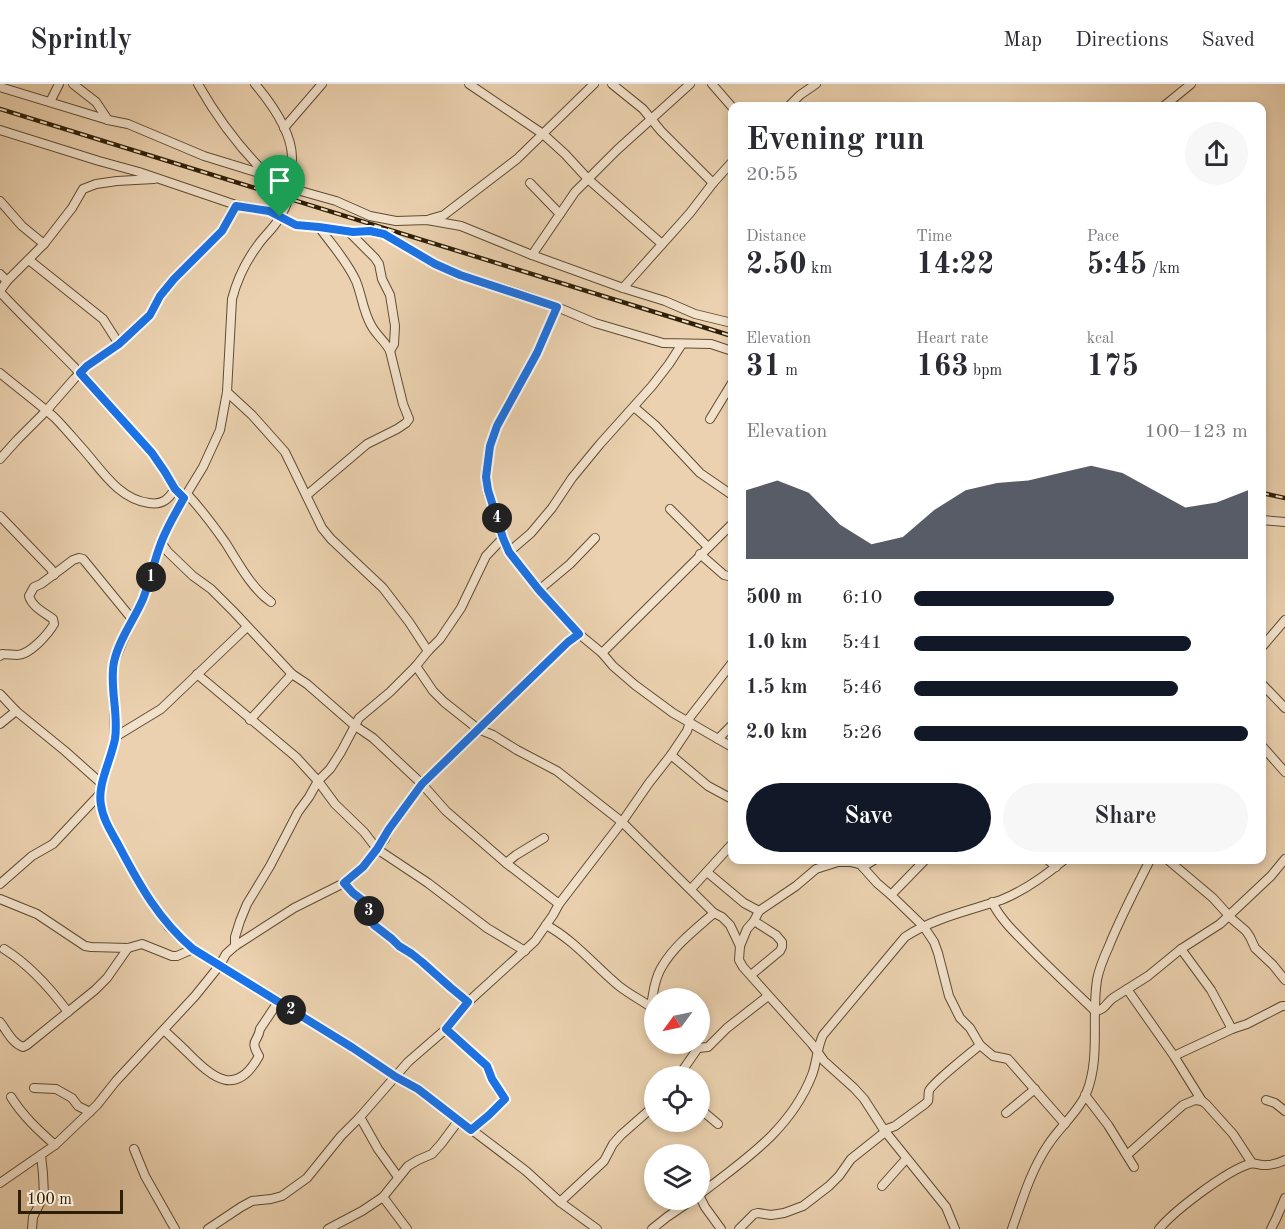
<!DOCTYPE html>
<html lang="en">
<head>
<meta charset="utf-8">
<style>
	:root { --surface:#fff; --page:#f7f7f7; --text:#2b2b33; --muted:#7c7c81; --line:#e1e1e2; --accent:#111827 }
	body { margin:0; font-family:"Old Standard TT",serif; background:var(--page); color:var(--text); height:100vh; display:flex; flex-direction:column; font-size:22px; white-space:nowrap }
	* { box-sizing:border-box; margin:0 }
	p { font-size:20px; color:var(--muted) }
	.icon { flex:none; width:33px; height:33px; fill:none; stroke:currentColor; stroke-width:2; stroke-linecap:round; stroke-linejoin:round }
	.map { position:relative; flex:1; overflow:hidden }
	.panel { position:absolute; left:728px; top:18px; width:538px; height:762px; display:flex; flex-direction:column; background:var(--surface); border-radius:12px; box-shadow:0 3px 9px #0003 }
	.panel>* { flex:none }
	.needle { width:39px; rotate:237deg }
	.buttons { position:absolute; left:644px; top:904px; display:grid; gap:12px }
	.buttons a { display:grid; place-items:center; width:66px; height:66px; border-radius:50%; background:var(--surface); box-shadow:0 3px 9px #0003; font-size:30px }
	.scale { position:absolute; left:18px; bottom:15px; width:105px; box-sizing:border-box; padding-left:6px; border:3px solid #2f1f06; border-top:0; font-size:16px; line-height:21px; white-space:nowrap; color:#2f1f06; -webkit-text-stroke:4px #f2e1cb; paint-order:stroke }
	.pin { position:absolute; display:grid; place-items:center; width:51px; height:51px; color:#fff; margin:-62px -26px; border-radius:50% 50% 50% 0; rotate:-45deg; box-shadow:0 0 6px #0007 }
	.pin .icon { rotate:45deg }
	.km { position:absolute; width:30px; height:30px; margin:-15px; border-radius:50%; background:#222; color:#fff; font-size:16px; line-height:30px; text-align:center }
	.round { display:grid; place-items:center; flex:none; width:63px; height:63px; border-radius:32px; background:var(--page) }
	.summary { display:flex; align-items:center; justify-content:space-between; height:102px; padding:0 18px }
	h1 { font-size:33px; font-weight:600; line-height:45px }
	.figures { display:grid; grid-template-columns:repeat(3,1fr); gap:9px; height:102px; padding:6px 18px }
	.figures div { display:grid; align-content:center }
	.figures b { font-size:30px; font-weight:600 }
	.figures small { font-size:16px; font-weight:400 }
	.figures p { font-size:16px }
	.chart { height:168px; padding:12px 18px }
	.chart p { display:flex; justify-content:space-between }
	.chart svg { width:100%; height:108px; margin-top:6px; fill:var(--accent); opacity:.7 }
	.primary-button { display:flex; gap:12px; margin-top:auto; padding:12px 18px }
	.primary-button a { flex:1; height:69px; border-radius:36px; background:var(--accent); color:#fff; font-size:24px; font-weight:600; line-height:69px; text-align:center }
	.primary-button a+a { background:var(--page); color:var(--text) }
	ul { padding:0 18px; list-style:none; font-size:20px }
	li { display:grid; grid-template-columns:96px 72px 1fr; align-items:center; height:45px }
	li i { height:15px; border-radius:8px; background:var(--accent) }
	header { display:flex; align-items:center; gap:36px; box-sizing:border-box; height:84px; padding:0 30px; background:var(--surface); border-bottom:2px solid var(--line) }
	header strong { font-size:28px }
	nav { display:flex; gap:33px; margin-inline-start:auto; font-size:21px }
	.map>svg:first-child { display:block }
</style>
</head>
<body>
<header>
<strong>Sprintly</strong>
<nav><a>Map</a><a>Directions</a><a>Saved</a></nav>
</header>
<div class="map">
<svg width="1285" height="1145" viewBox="0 0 1285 1145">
	<rect width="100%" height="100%" fill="#ebd1af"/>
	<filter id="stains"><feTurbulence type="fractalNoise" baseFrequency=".00333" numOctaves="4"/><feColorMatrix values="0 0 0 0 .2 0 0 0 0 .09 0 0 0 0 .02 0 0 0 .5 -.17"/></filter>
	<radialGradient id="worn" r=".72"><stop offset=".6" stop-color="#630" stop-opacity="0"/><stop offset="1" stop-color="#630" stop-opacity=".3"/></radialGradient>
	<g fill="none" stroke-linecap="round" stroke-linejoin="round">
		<defs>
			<g id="minor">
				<path d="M73 0 96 18 108 36"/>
				<path d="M198 0C216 32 240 64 266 90"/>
				<path d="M255 0C271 19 292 48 292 74 292 83 287 92 287 101 286 106 289 110 288 115 287 122 282 130 278 136 273 145 264 152 258 161 246 177 237 196 232 215L227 308 220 346 203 383 178 424 161 458 150 497 141 519 132 535 114 578 113 591 115 653 110 674 99 711 104 733 130 783 154 822 168 842 193 865 353 964 396 993 418 1005 526 1087 560 1118 597 1145"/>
				<path d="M469 0 543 50 565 70 588 95 662 160"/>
				<path d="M612 0 643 25 661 47 713 99"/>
				<path d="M712 0 732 23"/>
				<path d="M0 3 108 36 128 40 204 72 269 92 297 106 336 117 370 132 396 137 427 136 461 142 532 171 623 204 665 217 695 230 732 239"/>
				<path d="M50 18 59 0"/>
				<path d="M789 22 800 11 816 0"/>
				<path d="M1164 22 1191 0"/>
				<path d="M284 44 322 0"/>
				<path d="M0 46 99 77 139 88 236 121 269 127 296 141 319 143 353 149 370 147 384 150 434 180 460 191 524 211 557 223 595 239 663 259 711 260 732 267"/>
				<path d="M530 99 560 130"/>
				<path d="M0 117 22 142 44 160"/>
				<path d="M430 135 444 131 517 75 594 0"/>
				<path d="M349 148 375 174 379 180 382 195 390 211 395 242 394 260 390 267"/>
				<path d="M532 171 575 108 617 66 690 0"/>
				<path d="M29 176 103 235 119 260"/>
				<path d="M0 190 7 197"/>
				<path d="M623 204 690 129 713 99 732 78"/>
				<path d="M0 207 7 197 44 160 72 124 83 105 96 100 117 97 154 95"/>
				<path d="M0 208C25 235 52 260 78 287 101 311 123 338 146 363 161 379 169 399 184 414"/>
				<path d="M557 223 537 269 497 342 490 362 486 393 487 406 503 454 509 468 550 519 579 550 602 569 613 582 635 601 673 629 732 663"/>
				<path d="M0 289C18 304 37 318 54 333 64 343 73 354 82 364 101 385 118 415 149 419 162 421 168 416 175 405"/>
				<path d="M227 308 252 331 285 368 322 444 331 455 383 504 409 538 428 567"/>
				<path d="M634 323 655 341 700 389 732 411"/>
				<path d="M710 335 732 299"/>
				<path d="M0 375 17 356 46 327 74 295 87 282 119 260 150 231 160 212 174 196 222 147 236 121"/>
				<path d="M187 410C201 425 213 441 225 458 238 478 251 504 271 518"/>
				<path d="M307 411 367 360 397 345 406 339 409 335 403 320 390 267C386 258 376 251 371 241 363 227 362 212 356 197 347 177 332 161 319 143"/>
				<path d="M670 425 708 463"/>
				<path d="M0 432 51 485 54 491"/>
				<path d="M1262 436 1285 438"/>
				<path d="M161 458 168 468 193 492 211 505 234 528 292 590 307 600 354 641 373 654 422 700 446 727 506 779 559 820"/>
				<path d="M509 468 531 449 552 424 572 394 600 360 652 302 669 280 682 260"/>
				<path d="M700 470 724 491 732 493"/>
				<path d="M539 506 570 480 595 454"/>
				<path d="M1262 563 1285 536"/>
				<path d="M602 569 732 440"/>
				<path d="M0 572 2 570C8 570 12 571 17 571 30 571 48 550 54 540L53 535C45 529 32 523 29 512L34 503 41 500 73 476 79 474 83 475 132 535"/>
				<path d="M416 582 433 607 444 618 478 645 493 651 517 666 557 687 622 738 714 829 722 833 730 841 740 862 739 876 743 883 812 960 824 977 854 1004 864 1015 884 1046 895 1042 925 1020 928 1017C929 1014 928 1011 929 1007 931 1000 972 968 980 961"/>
				<path d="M197 590 296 673 318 697 335 720 364 748 377 765 428 799 487 844 525 867"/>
				<path d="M1262 600 1285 624"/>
				<path d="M0 610 16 627 65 667 102 700"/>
				<path d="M250 636 292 590"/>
				<path d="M687 637 732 579"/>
				<path d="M0 640 16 627"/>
				<path d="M115 653 161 625 247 543"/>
				<path d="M718 655 732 641"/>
				<path d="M1262 662 1285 688"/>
				<path d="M671 671 708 702 732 715"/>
				<path d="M860 776V780L877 799 891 811 924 843 934 858 938 869 949 912 960 934 970 944 980 961 993 972 1008 975 1065 1040"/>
				<path d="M1048 776 1056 783"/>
				<path d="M1168 776 1213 814 1232 835 1246 847 1250 853 1255 864 1273 881 1285 896"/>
				<path d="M506 779 516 771 544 754"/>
				<path d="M863 783 874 776"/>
				<path d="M707 788 744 819 759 827"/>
				<path d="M344 799 353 809 366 819 370 835 374 841 392 855 398 862 412 870 422 878 450 903 468 918"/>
				<path d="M0 800 32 772 53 760 99 711"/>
				<path d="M691 805 732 760"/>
				<path d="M891 811 925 776"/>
				<path d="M0 815 37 830 85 862 91 863 128 864 142 860 172 872H177L193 865"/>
				<path d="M992 818C1000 834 1012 846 1024 858 1047 882 1071 904 1095 927 1105 926 1106 919 1113 914L1148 892 1181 865 1220 840 1271 792 1285 775"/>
				<path d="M546 841C574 856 595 882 619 902 629 910 641 916 651 923"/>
				<path d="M235 862V853L240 837 247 820 270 782 298 728 309 713 318 697 330 685 341 668 359 634 390 608 416 582 428 567 440 555 461 524 486 472 503 454"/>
				<path d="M740 862 747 845 754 837 759 827 796 802 816 785 838 778H851L860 780"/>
				<path d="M4 865C30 881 50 904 68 928"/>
				<path d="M1181 865 1211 906 1232 945"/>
				<path d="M751 891 780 867 782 863V858L776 851 754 837"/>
				<path d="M1127 905 1174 972 1202 1017"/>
				<path d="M654 925 651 923C653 909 655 893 663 881 675 861 697 844 714 829"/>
				<path d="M0 938C7 947 12 959 23 963L27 961 95 906 107 894 128 864"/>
				<path d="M446 945 487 982 498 1006 505 1015 489 1031 471 1046"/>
				<path d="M164 946C172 954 180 961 188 969 213 994 236 1014 259 972 249 955 258 959 260 945L278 918"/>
				<path d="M694 960 698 964 708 963 727 944 768 912"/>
				<path d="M1174 972 1232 945 1247 940 1282 922H1285"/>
				<path d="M678 993 698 964"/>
				<path d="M34 1004 56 1005 72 1014 78 1022 90 1028"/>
				<path d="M1085 1011 1108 1041 1134 1083"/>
				<path d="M11 1013C23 1032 38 1046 55 1061"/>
				<path d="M1266 1016 1275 1019 1285 1027"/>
				<path d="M699 1024 718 1040"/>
				<path d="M1006 1029 1035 1005"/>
				<path d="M360 1033 378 1065 398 1093"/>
				<path d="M884 1046 946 1123 955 1145"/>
				<path d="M134 1065 145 1092 175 1145"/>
				<path d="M1127 1071 1183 1021 1195 1016 1202 1017 1206 1020 1233 1050 1252 1079"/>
				<path d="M0 1099 55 1061 97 1021 116 997 195 912 220 881 226 870 235 862 294 824 344 799 363 783 377 765 385 755 389 745 422 700 568 558 579 550"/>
				<path d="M882 1102 906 1075"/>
				<path d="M699 1111C744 1076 790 1047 812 991 817 978 817 963 823 951L905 853C931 835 971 826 1001 816 1024 807 1046 791 1064 776"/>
				<path d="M699 1111 705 1123 721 1145"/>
				<path d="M383 1113 407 1145"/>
				<path d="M560 1118 604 1077 613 1060 621 1051 654 1022"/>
				<path d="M32 1145 33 1133 44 1111 43 1090 41 1071"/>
				<path d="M208 1145 241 1123 252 1117 271 1115 282 1112 307 1094 341 1052 360 1033 408 978 446 945 468 918 535 857 553 831 559 820 622 738 649 699 671 671 687 647 690 638"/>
				<path d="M328 1145 362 1127 383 1113 408 1082 418 1076 432 1070 441 1060 459 1036"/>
				<path d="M652 1145 667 1133 692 1116"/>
				<path d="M739 1145 754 1130 758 1129 771 1131 784 1129 803 1122 829 1102 839 1092 851 1075 885 1048"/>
				<path d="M1012 1145C1022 1117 1031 1086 1048 1061 1059 1044 1078 1028 1086 1010 1101 974 1091 934 1097 896 1099 884 1104 873 1109 862 1121 832 1136 804 1150 776"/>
				<path d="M1159 1145C1175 1126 1225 1088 1249 1080 1255 1078 1261 1082 1267 1081 1274 1081 1279 1079 1285 1076"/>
				<path d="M1271 1145 1276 1135 1285 1114"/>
			</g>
		</defs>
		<use href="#minor" stroke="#5e4c30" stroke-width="10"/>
		<use href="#minor" stroke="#f2e1cb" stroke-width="8"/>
		<defs>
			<g id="rail">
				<path d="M0 25 732 252"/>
				<path d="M1262 409 1285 414"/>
			</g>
		</defs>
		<use href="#rail" stroke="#2f1f06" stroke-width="4.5"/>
		<use href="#rail" stroke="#f2e1cb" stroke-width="2" stroke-dasharray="7" stroke-linecap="butt"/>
	</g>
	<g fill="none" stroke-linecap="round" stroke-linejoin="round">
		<defs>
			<path id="route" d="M236 122 269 127 296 141 319 143 353 148 370 147 384 150 435 180 460 191 557 223 537 269 497 342 490 362 486 393 488 406 503 454 509 468 539 506 579 550 568 558 422 700 389 745 377 765 363 783 344 799 353 809 366 819 370 835 374 841 392 855 399 862 412 870 422 878 450 903 468 918 446 945 487 982 492 995 505 1015 489 1031 471 1046 418 1005 396 993 353 964 193 865C159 836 140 802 119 762 112 749 103 736 101 721 97 701 111 676 115 655 119 630 109 602 114 578 119 555 134 536 143 515 150 497 154 477 161 459 167 443 176 428 184 414L175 405 165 388 152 369 80 289 87 282 119 260 150 231 160 212 174 195 222 147Z"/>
		</defs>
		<use href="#route" stroke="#fff" stroke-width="12"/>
		<use href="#route" stroke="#1a73e8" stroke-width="8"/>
	</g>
	<rect width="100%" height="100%" filter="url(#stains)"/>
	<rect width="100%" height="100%" fill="url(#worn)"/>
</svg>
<div class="buttons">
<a><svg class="needle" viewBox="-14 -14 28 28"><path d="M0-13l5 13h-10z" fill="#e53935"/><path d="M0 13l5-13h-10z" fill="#7c7c81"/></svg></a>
<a><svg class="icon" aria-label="locate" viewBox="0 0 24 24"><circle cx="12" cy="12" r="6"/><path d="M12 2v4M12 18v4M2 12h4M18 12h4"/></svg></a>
<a><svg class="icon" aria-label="layers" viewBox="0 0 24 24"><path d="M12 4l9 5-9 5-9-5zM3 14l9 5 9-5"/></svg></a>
</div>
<div class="scale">100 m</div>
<div class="pin" style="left:280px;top:133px;background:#1e9e55"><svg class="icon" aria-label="arrive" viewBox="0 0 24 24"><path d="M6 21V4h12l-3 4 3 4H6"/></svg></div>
<b class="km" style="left:151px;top:493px">1</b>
<b class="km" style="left:291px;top:926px">2</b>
<b class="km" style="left:369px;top:827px">3</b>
<b class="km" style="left:497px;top:434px">4</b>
<section class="panel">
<div class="summary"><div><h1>Evening run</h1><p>20:55</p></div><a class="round"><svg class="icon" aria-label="share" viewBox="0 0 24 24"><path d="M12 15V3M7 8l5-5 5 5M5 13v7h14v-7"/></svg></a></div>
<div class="figures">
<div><p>Distance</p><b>2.50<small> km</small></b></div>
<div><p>Time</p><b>14:22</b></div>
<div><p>Pace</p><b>5:45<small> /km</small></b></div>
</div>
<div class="figures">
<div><p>Elevation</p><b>31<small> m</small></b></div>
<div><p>Heart rate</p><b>163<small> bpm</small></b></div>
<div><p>kcal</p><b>175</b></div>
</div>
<div class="chart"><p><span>Elevation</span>100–123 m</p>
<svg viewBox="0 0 160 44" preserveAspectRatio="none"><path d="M0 44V16L10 12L20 17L30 30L40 38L50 35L60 24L70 16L80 13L90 12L100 9L110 6L120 9L130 16L140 23L150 21L160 16V44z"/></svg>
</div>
<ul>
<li><b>500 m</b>6:10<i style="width:60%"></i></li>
<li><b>1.0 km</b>5:41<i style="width:83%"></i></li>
<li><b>1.5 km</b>5:46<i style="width:79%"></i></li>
<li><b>2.0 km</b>5:26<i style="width:100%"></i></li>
</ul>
<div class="primary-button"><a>Save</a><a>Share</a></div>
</section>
</div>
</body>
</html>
